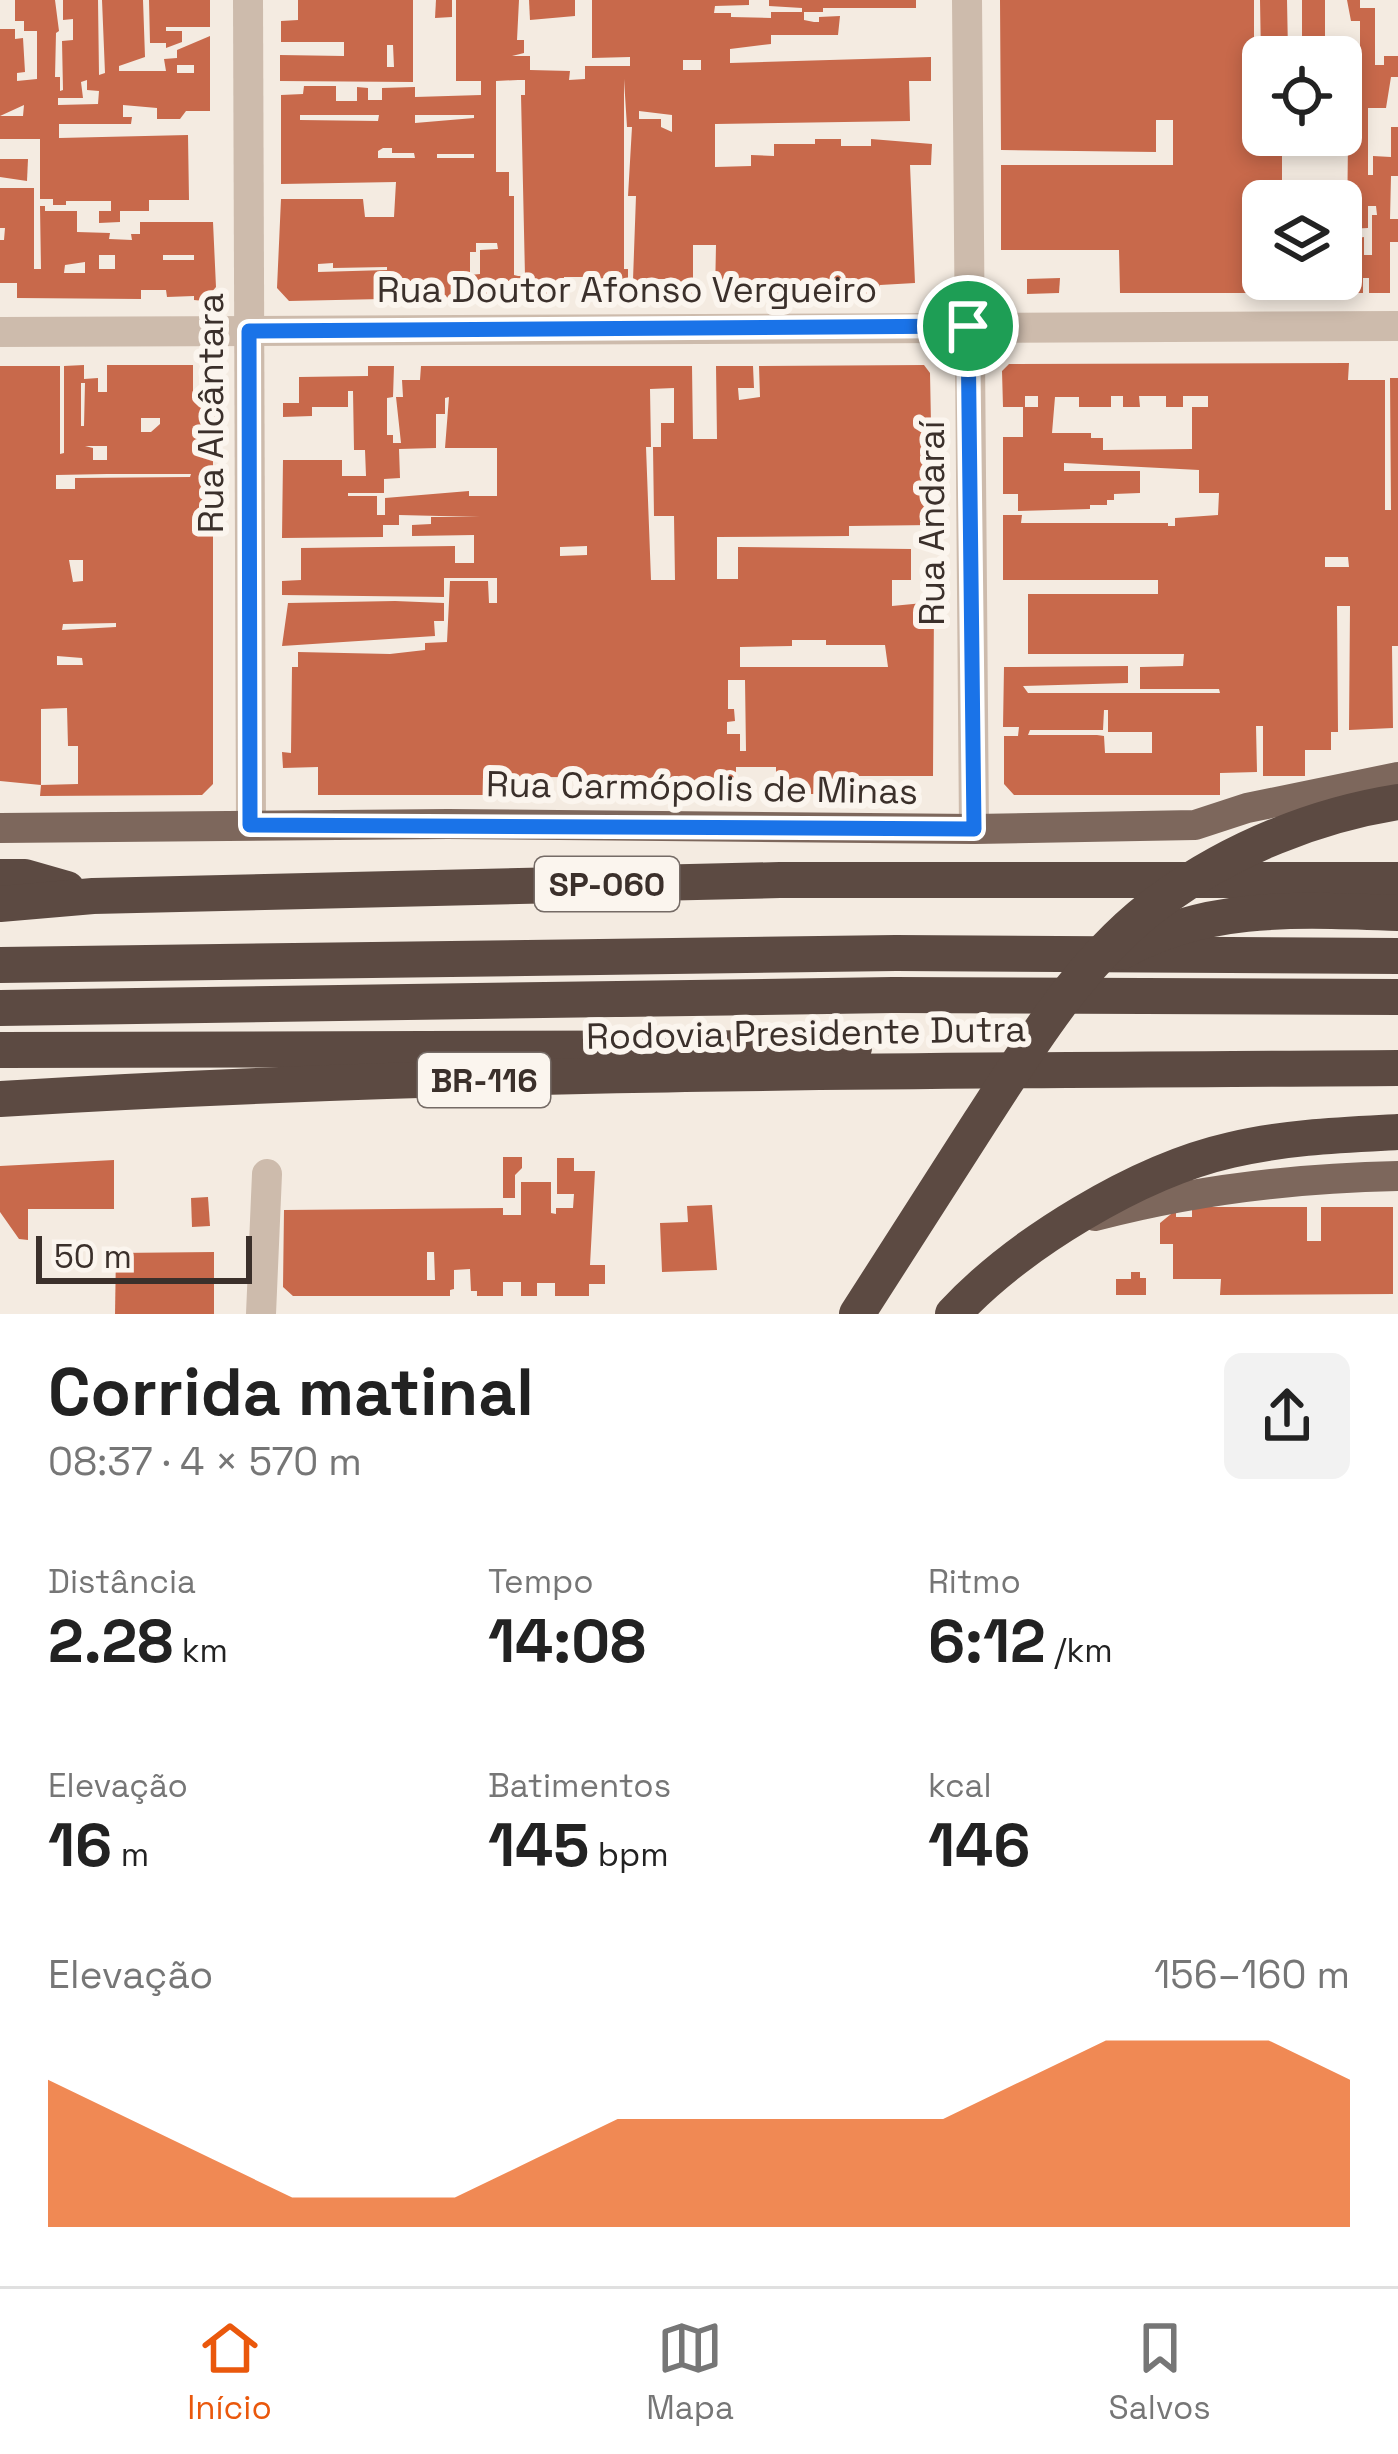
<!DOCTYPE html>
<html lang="pt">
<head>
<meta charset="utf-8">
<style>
	:root { --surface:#fff; --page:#f2f2f2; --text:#222; --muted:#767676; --line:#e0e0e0; --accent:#ea580c }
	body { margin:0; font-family:"Space Grotesk",sans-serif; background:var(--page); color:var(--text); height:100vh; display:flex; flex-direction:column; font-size:45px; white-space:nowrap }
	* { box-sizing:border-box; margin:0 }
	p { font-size:39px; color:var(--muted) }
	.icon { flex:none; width:66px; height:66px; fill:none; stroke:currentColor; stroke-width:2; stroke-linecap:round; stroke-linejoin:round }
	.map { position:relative; height:1314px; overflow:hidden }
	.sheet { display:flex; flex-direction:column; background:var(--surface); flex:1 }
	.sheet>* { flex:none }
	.buttons { position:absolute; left:1242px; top:36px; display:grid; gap:24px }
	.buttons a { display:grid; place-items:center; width:120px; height:120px; border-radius:18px; background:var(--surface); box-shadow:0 6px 18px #0003; font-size:60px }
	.scale { position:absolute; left:36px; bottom:30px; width:216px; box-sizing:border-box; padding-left:12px; border:6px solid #3b302b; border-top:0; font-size:33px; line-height:42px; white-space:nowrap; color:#3b302b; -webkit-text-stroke:9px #fbf5ee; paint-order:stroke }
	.pin { position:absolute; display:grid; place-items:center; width:102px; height:102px; color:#fff; margin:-51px; border:6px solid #fff; border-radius:50%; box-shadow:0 3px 12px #0007 }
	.round { display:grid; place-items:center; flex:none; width:126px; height:126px; border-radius:18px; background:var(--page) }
	.summary { display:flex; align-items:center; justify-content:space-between; height:204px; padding:0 48px }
	h1 { font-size:66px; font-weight:800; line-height:90px }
	.stats { display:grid; grid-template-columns:repeat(3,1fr); gap:18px; height:204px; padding:12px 48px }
	.stats div { display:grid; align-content:center }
	.stats b { font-size:60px; font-weight:800 }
	.stats small { font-size:33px; font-weight:400 }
	.stats p { font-size:33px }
	.chart { height:336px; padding:24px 48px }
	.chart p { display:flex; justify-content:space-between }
	.chart svg { width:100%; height:216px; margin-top:12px; fill:var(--accent); opacity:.7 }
	.tab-bar { display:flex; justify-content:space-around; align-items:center; height:168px; border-top:3px solid var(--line); background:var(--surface); font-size:33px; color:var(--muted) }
	.tab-bar a { display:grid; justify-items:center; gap:6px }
	.tab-bar .current { color:var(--accent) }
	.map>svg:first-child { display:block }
</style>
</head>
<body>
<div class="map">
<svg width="1398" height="1314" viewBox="0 0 1398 1314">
	<rect width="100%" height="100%" fill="#f4ebe1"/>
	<g fill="#c8694b" fill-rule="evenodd">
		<path d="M15 0H55L59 31 56 33 55 77H60V91L63 90 62 41 73 40V19L63 20V0H98L99 75 105 73 102 0H143L145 57 119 66V71H166L164 59 177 58V50L210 36V111H186L180 119H157V108L123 105V117H132L131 124H59V138L188 135 189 200H149V211H120V222L99 223V211H111V201H66V205H53V199H40V139H0V116H23L24 105 0 116V29H15V39L23 38 25 72 17 73V81L37 79V31H24V21H15ZM177 65H194V73H177ZM87 80V90L99 91 98 104 58 105V98H83L81 82Z"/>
		<path d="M149 0H210V27H166V31H182V42L166 48V43H150Z"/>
		<path d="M298 0H413V82L280 81V55L344 56V42H281V21L298 20ZM387 45H393L394 67H387Z"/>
		<path d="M436 0H452V17L435 18Z"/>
		<path d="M456 0H519L517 40H524V53L512 56H530V70L570 71 569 80 585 79V66H630V57L592 58V0H749V5L715 6 714 13H731V17L771 18V12H804V20L814 22H819V17L840 16 838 35H771V44L730 49V63L931 57V81H909L910 121 715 124V167L751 166V155L774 156V144H815V139H841V146H871V139L932 144 931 165H910L915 283 880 285V295H715L716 245H693V295H674V279H651V295H636V280H633L636 196H628L632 127H627L624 79V269H628V295H585V277H564L563 295 289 301 277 288 281 199H363L365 217H394L396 182 281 184V95L303 94 304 86H336V101H357V87L368 88V100H382V88L415 87V97L481 95V81H456ZM683 60H701V70H683ZM518 80H525V95H521L525 276H518L514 275V196H509V172H496V81ZM639 111 672 115V132L661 127V119H639ZM300 115H379L378 121 300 120ZM415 115H474V118L415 123ZM383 148H392V153H414L415 158H378V151ZM437 154H474V158H437ZM476 243H497L498 249 480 250V274L470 275V252H476ZM333 263V268L387 267V270L318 272V264Z"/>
		<path d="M529 0H575V16L530 20Z"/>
		<path d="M769 0H916V8H823V12H802V8L769 6Z"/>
		<path d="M1000 0H1254V78L1263 77V135H1282V201H1263V279H1283V293H1120L1119 250H1001V165H1173V120H1156V152L1001 150Z"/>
		<path d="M1260 0H1287L1288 52H1302V0H1325V53H1314V57H1261Z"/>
		<path d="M1347 0H1360V8H1375V65H1384V56H1398V77H1391L1386 108H1368V175H1373V156L1391 157V127H1398V176H1391L1390 219H1398V242H1390V293H1369V278H1363V293H1347V244H1358V238L1364 237V255H1372V215H1377L1376 206H1368V228L1347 229 1348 141H1332V135H1341V77L1360 78V21H1351Z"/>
		<rect x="1304" y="135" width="13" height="15"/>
		<path d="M0 159H28L27 181 0 177Z"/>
		<path d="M0 188H34V269H41L40 206H45V211H77V232L110 233 109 239 132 240 131 234H140V222H213L216 287 204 301 194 300V296L167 297 166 290H141V299L17 298V283H0V240H4L5 228H0ZM99 255H115V269H99ZM163 255H194V260H163ZM85 262V273H64L65 265Z"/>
		<path d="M1060 278 1059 293 1027 294V279Z"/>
		<path d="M1349 363 1348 380H1385V510H1391L1390 378H1398V646H1392L1393 728 1349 730 1350 606H1337L1338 732H1331V750H1305V776H1263V726H1256L1257 772 1220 773V795H1014L1004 784V736H1018L1019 727H1003L1004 667 1128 666V683L1023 686 1028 693H1220L1219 689H1140V667L1183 666 1184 654H1028V594H1158V580H1003V515H1022L1021 523H1168V526H1175V518L1218 515 1219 493H1199V470L1064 463V471H1140V493L1114 494V500H1107V505H1090V509L1018 511V494H1003V437H1023V407H1003L1002 371 1009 364ZM1025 396H1038V407H1025ZM1111 396H1123V407H1140L1139 396H1166V407H1183V396H1208V407H1192V449L1103 450V438H1091V433H1052L1055 397H1079V407H1111ZM1325 557H1348L1349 567H1325ZM1104 710H1108V732H1152V753H1105L1104 736 1097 735H1028L1030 730H1103Z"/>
		<path d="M84 365V379L98 378V392H107V365H193V395L214 396 218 452H213V784L202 795 40 796 41 785 78 784V746H68L67 708 41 709V785L0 781V366H60V454L64 453V366ZM81 383H85L84 426H81ZM141 418H160V424L151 432H141ZM85 446H107V460H93V448ZM107 474H191L190 477 75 478V489H56V475ZM69 560H83V581L73 582ZM116 623V627L62 630 63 624ZM57 656 82 658 83 665H57Z"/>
		<path d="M924 365 930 373 933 525 849 526V536L717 537V579H738V547L911 549V580H892V606L934 602 933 776H847V794H776V767H736V795L674 794V778L543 777H498V795H318V767L283 768 282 752 291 753 292 667H298V652L390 654 425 650V643L447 642 450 581H488L489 603H497V578H444V597L282 595V581L301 580V548L455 546V563H474V535L412 536V525L431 524V517H480L399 515V525H383V537L282 538 283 460H342V476H366L365 450H354L353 391H348V407H312V416L283 417V403H299V377L368 376V366H394L393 397 387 398V435H393V443H401L396 397H403L402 380H420L421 366H692L693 439H717L716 366H753L754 388H738L739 400 760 397 759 366ZM674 388V423H661V447H653L654 516H674L675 580H651L646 447H651L650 389ZM449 397 445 448H497V496H469V491L385 498V515H377V496H348V493H384V479L400 478 399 449 436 448V414H445V398ZM587 546V555L560 556V547ZM792 640H826V645H885L888 667H740V647L792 646ZM728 680H745L746 751H740V734H727V722L735 721 734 709H728Z"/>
		<path d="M395 601 444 603V621H434L435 636 282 646 288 603Z"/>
		<path d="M503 1157H522V1168L515 1175V1198H503Z"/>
		<path d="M557 1158H574V1171H595L590 1265H605V1284H589V1296H555V1283H537V1296H521V1282H503V1296H477V1291H471L470 1269 454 1270V1289L450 1290V1296H293L283 1287 284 1210 503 1208V1215H521V1182H551V1213L556 1214V1208H573L574 1194H557ZM427 1252H434L435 1280H427Z"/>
		<path d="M114 1160V1209H28V1240L19 1239 0 1212V1166Z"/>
		<path d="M208 1197 210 1226 192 1227 191 1198Z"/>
		<path d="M712 1205 717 1270 662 1272 660 1223 688 1222 687 1206Z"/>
		<path d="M1192 1207H1307V1241H1321V1207H1393V1294L1220 1295 1221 1279H1173V1244H1160V1223L1176 1210V1217H1192Z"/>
		<path d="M214 1252V1314H115L116 1253Z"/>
		<path d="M1131 1272H1140V1278H1146V1295H1116V1279H1131Z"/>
	</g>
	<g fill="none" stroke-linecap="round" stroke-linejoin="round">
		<g stroke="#cdbbac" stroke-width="30">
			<path d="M248 0 251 825"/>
			<path d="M967 0 974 829"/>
			<path d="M0 332 1398 326"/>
			<path d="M261 1314 267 1174"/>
		</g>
		<g stroke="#7d675c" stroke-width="30">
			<path d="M0 828 448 824 974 829 1195 825 1247 808 1398 777"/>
			<path d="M1095 1216C1194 1190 1295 1178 1398 1176"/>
		</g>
		<g stroke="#5c4a42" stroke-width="36">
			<path d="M0 877H25L67 889"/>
			<path d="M0 904 93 896 780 880H1398"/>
			<path d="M0 965 896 953 1398 956"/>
			<path d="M0 1008 893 995 1398 997"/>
			<path d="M0 1050 854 1048"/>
			<path d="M0 1099C465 1070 932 1071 1398 1068"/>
			<path d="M953 1314C1018 1244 1138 1171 1231 1150 1286 1137 1342 1135 1398 1132"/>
		</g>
		<g stroke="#5c4a42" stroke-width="36">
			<path d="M1121 952C1208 903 1302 910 1398 913"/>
			<path d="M857 1314C898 1250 939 1186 980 1122 1032 1042 1085 954 1164 898 1232 849 1315 815 1398 802"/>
		</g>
	</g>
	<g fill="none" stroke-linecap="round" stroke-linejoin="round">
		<defs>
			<path id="route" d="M968 326 974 829 250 825 249 331Z"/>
		</defs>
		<use href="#route" stroke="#fff" stroke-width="24"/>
		<use href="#route" stroke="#1a73e8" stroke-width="15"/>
	</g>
	<g text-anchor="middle" stroke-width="12" stroke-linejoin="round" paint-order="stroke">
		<g fill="#fbf5ee" stroke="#756b66" stroke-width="3">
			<rect x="535" y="857" width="144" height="54" rx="9"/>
			<rect x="418" y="1053" width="132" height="54" rx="9"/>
		</g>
		<g font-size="33" font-weight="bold" fill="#3b302b">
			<text x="607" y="896">SP-060</text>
			<text x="484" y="1092">BR-116</text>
		</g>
		<g font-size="36" fill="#3b302b" stroke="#fbf5ee">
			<text x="627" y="302">Rua Doutor Afonso Vergueiro</text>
			<text transform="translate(210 413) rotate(-90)" y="13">Rua Alcântara</text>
			<text transform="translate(931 523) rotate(-90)" y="13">Rua Andaraí</text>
			<text transform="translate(702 787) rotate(1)" y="13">Rua Carmópolis de Minas</text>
			<text transform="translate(806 1032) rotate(-1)" y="13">Rodovia Presidente Dutra</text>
		</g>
	</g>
</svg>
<div class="buttons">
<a><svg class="icon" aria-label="locate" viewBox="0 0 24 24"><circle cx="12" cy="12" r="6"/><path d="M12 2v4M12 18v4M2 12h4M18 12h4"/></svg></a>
<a><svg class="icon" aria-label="layers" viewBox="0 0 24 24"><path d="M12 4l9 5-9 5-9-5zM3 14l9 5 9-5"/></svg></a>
</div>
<div class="scale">50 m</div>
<div class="pin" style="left:968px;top:326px;background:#1e9e55"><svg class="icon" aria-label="arrive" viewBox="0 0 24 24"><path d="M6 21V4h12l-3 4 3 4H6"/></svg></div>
</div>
<section class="sheet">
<div class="summary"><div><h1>Corrida matinal</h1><p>08:37 · 4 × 570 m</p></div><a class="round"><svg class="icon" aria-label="share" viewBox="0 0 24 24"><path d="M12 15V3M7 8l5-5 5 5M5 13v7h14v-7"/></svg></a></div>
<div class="stats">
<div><p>Distância</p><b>2.28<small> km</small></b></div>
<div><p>Tempo</p><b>14:08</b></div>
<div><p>Ritmo</p><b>6:12<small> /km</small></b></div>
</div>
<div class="stats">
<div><p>Elevação</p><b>16<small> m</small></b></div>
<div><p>Batimentos</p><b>145<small> bpm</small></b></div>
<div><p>kcal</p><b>146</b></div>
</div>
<div class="chart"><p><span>Elevação</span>156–160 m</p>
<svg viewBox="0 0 160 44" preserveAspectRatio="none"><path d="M0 44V14L10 22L20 30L30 38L40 38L50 38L60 30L70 22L80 22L90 22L100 22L110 22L120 14L130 6L140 6L150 6L160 14V44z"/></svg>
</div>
</section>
<nav class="tab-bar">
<a class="current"><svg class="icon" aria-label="home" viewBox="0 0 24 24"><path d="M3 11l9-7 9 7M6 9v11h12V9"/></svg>Início</a>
<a><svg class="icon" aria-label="map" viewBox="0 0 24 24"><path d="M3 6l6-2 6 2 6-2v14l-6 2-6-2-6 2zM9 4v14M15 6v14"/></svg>Mapa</a>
<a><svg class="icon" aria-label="saved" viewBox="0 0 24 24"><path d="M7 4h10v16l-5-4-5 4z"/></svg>Salvos</a>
</nav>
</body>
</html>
